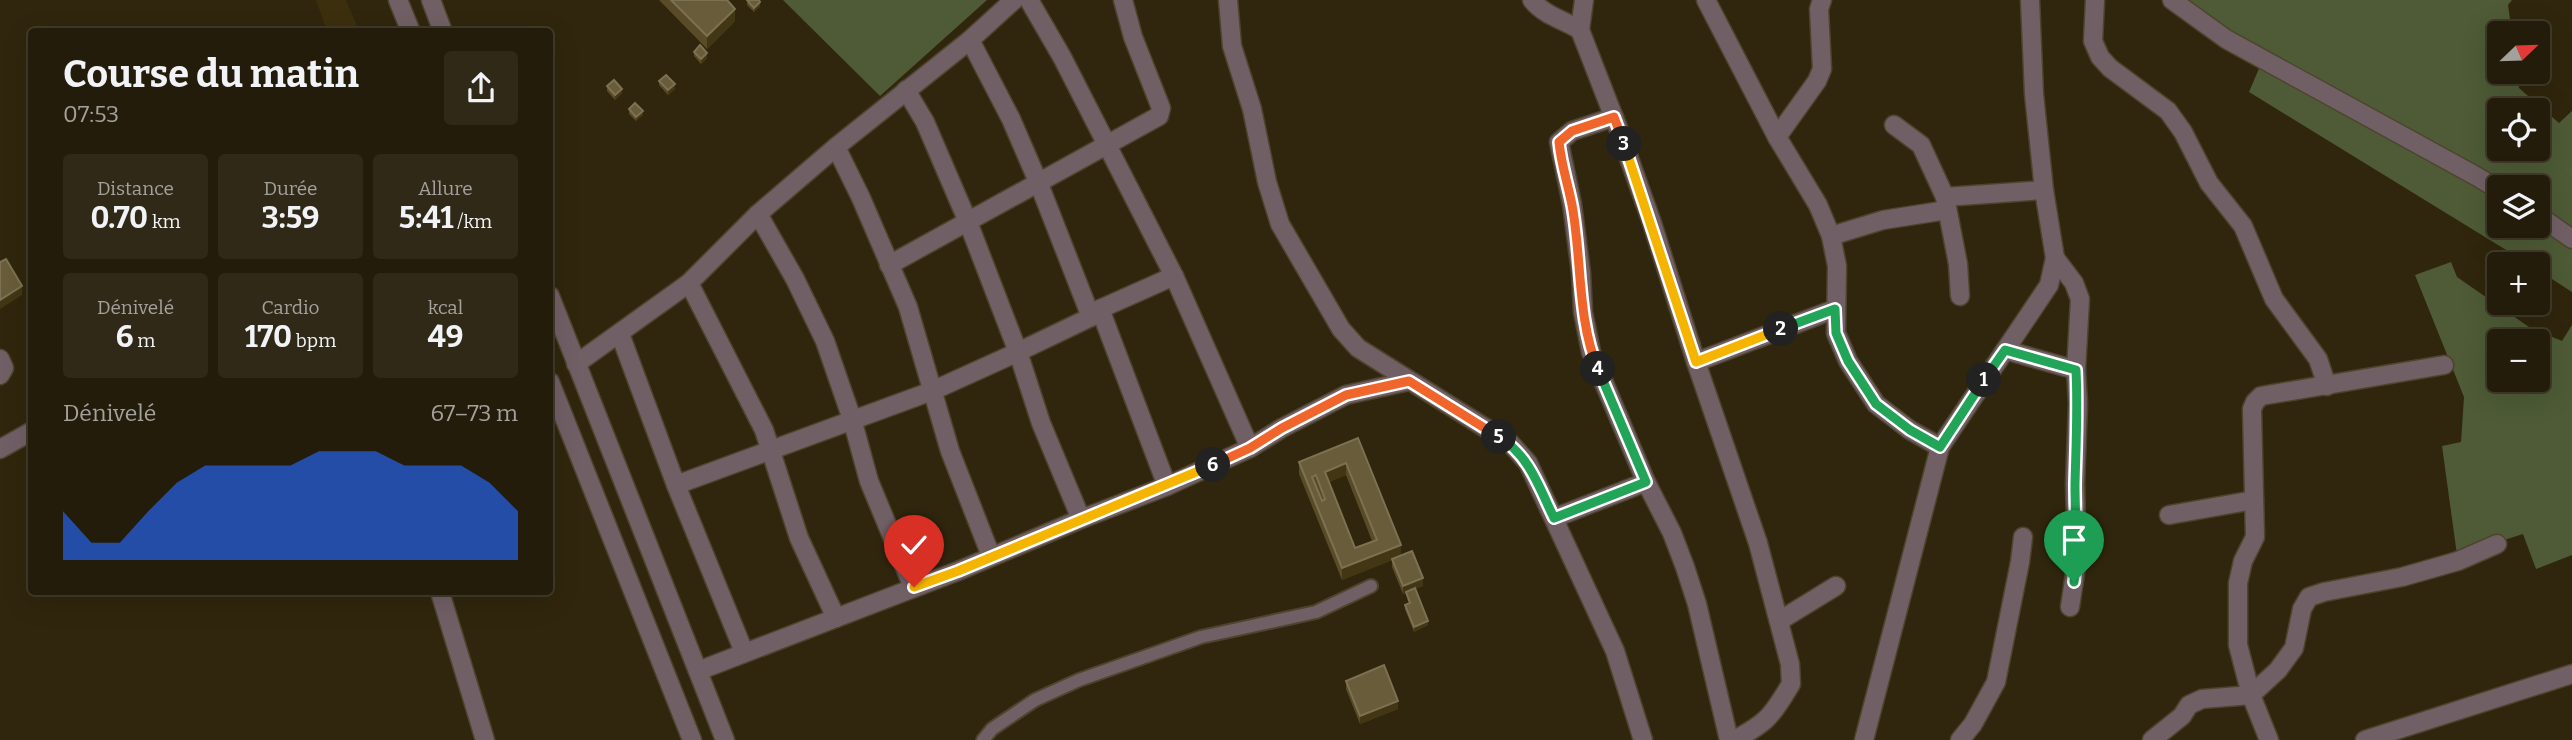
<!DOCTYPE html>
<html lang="fr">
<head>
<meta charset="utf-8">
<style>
	:root { --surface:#241c0a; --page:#302918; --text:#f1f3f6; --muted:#a3a19c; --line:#413a2b; --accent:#2563eb }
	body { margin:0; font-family:Bitter,serif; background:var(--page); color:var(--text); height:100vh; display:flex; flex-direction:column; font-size:26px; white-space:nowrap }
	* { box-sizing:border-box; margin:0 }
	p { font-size:23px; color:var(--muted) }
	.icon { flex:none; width:38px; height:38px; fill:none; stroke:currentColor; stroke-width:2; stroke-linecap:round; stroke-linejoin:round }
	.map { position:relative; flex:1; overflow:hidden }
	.sheet { position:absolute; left:28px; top:28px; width:525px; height:567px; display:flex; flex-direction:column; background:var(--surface); border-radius:7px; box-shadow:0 7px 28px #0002,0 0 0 2px var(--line) }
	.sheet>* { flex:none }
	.needle { width:46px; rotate:67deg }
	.tools { position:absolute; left:2487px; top:21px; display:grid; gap:14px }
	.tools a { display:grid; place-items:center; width:63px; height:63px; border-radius:7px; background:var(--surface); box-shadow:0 7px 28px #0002,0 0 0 2px var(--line); font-size:35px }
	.pin { position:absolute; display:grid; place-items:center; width:60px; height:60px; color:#fff; margin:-72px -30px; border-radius:50% 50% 50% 0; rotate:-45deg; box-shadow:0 0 7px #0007 }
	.pin .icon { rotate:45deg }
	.km { position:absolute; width:35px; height:35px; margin:-18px; border-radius:50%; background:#222; color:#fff; font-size:19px; line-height:35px; text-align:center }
	.round { display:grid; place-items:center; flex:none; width:74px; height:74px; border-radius:7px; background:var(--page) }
	.head { display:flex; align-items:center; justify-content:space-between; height:119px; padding:0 35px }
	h1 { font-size:38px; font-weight:700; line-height:52px }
	.metrics { display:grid; grid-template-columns:repeat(3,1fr); gap:10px; height:119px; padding:7px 35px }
	.metrics div { display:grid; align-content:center; border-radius:7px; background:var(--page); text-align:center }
	.metrics b { font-size:30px; font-weight:700 }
	.metrics small { font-size:19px; font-weight:400 }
	.metrics p { font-size:19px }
	.chart { height:196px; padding:14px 35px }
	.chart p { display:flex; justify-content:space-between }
	.chart svg { width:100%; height:126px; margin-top:7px; fill:var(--accent); opacity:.7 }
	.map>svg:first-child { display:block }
</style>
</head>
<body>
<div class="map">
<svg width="2572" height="740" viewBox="0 0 2572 740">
	<rect width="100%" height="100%" fill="#30260d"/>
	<path fill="#3b2f0d" d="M316 0H346L359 31H327Z"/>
	<g fill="#4e5b36" fill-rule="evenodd">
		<path d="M783 0H987L880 96Z"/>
		<path d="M2172 0H2512L2508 5 2512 33H2499V72H2517L2519 88 2559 123 2572 111V292L2538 270V264H2529L2249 92 2263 59ZM2499 110H2538V149H2499ZM2499 187H2538V226H2499Z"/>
		<path d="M2451 262 2457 277 2529 327 2562 341 2572 325V555L2536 569 2523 534 2457 555 2442 446 2461 442 2464 397 2415 275ZM2499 341H2538V380H2499Z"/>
	</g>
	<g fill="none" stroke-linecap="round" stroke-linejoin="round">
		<defs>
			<path id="service" d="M983 740 992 729 1035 700 1079 680 1201 637 1316 612 1371 586"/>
			<g id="minor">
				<path d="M1029 0 1062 57 1174 276 1250 448"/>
				<path d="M1228 0 1232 46 1252 109 1267 182 1280 224 1341 329 1358 348 1511 444 1528 463 1615 651 1643 740"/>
				<path d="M1532 0C1545 16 1562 19 1580 30"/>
				<path d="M1584 0 1580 30 1620 133 1652 223 1696 362 1758 543 1790 664 1791 684C1784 695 1775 712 1764 721 1756 728 1745 734 1735 740"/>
				<path d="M1706 0 1777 137 1818 205 1831 236 1837 266 1836 333 1848 361 1876 404 1910 430 1940 447"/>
				<path d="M2095 0 2093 41 2100 57 2110 68 2168 111 2183 132 2209 183 2243 226 2274 299 2318 359 2327 386"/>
				<path d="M2172 0 2226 39 2476 176 2499 190"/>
				<path d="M970 40 1011 119 1039 184 1091 317"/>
				<path d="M906 90 925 122 968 222 1018 352 1041 423 1081 519"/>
				<path d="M1614 117 1572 131 1559 142 1572 204 1581 273 1583 312 1591 352 1646 482 1672 533 1685 567 1697 604 1729 740"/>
				<path d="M1894 125 1921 145 1945 197 1958 264 1960 296"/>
				<path d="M1777 137 1817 81 1822 69 1819 9 1822 0"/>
				<path d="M836 147 861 198 908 307 950 451 991 556"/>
				<path d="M1945 197 2044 190"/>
				<path d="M758 214 795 279 825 341 852 419 869 481 913 587"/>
				<path d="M2538 215 2572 239"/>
				<path d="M1831 236 1883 220 1947 210"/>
				<path d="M2055 258 2074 283 2080 299 2076 370"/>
				<path d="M889 265 1159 116 1161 108 1133 37 1123 0"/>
				<path d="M689 283 764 430 799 538 836 618"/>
				<path d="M1100 309 1167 486"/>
				<path d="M620 334 676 485 744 652"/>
				<path d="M2005 350 2076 370 2078 403 2075 484 2077 560 2070 607"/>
				<path d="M0 359 4 368 0 375"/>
				<path d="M1696 362 1835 309"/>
				<path d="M576 364 689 283 758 214 836 147 970 40 1014 0"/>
				<path d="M0 449 32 431"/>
				<path d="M676 485 932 391 1018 352 1091 317 1100 309 1174 276"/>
				<path d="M2169 515 2254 500"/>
				<path d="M1554 518 1646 482"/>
				<path d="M440 592 485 740"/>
				<path d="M1779 621 1836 586"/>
				<path d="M698 671 958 571 1081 519 1167 486 1250 448 1282 428 1346 395 1409 381"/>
				<path d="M1864 740 1940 447 2049 285 2055 258 2044 190 2034 94 2030 0"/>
				<path d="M1960 740 1973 724 1996 682 2020 562 2023 537"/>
				<path d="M2152 740 2182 716 2189 705 2202 699 2251 695 2278 670 2294 648 2302 609 2309 597 2324 592 2402 577 2458 561 2497 544"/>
				<path d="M2269 740 2251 695 2238 645V583L2243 561 2255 537 2252 409 2255 402 2261 396 2444 365"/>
				<path d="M2365 740 2572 674"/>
			</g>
			<g id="tertiary">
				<path d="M398 0 411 32"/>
				<path d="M431 0 443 32"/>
				<path d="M550 296 725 740"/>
				<path d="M550 382 692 740"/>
			</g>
		</defs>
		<use href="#service" stroke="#4e442d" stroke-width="16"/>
		<use href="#minor" stroke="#4e442d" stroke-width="21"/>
		<use href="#tertiary" stroke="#4e442d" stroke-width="21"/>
		<use href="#service" stroke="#715f66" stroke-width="12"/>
		<use href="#minor" stroke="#715f66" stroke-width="18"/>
		<use href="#tertiary" stroke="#715f66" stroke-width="18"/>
	</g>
	<g fill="#594b27" fill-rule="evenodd">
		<path d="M659 0H727L735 21 707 49Z"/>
		<path d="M747 0 760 6 754 12 747 5Z"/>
		<path d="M694 52 707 58 701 64 694 56Z"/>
		<path d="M659 81 675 89 668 95 659 85Z"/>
		<path d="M607 86 622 93 615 100 607 91Z"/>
		<path d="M629 109 643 115 636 121 629 114Z"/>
		<path d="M1358 438 1401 555 1423 586 1415 589 1428 625 1414 632 1405 609V605L1409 603 1406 593 1403 594 1392 567V560L1342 580 1299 474V462ZM1346 475 1372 541 1355 548 1329 482Z"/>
		<path d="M1346 681 1398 709 1360 724 1346 689Z"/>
	</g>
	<g fill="#423615">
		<path d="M760 2V6L754 12V8Z"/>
		<path d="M735 9V21L707 49V36Z"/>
		<path d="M707 53V58L701 64V59Z"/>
		<path d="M675 84V89L668 95V90Z"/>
		<path d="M622 89V93L615 100V95Z"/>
		<path d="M643 111V115L636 121V117Z"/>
		<path d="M22 286V295L0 309V300Z"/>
		<path d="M1346 463V475L1325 484V472Z"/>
		<path d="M1401 545V557L1342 580V568Z"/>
		<path d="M1423 578V586L1403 594V586Z"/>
		<path d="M1428 621V625L1414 632V627Z"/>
		<path d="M1398 701V709L1360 724V716Z"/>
	</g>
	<g fill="#685c3a" stroke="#7c7152" stroke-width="2" fill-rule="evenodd">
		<path d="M671 0H727L735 9 707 36Z"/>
		<path d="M747 0H759L760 2 754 8Z"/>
		<path d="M700 45 707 53 701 59 694 52Z"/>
		<path d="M666 75 675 84 668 90 659 81Z"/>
		<path d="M614 80 622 89 615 95 607 86Z"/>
		<path d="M635 103 643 111 636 117 629 109Z"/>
		<path d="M6 259 22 286 0 300V262Z"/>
		<path d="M1358 438 1401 545 1342 568 1299 462ZM1346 463 1377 540 1355 548 1325 472ZM1316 475 1325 499 1322 501 1312 477Z"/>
		<path d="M1412 551 1423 578 1403 586 1392 559Z"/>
		<path d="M1415 588 1428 621 1414 627 1405 605 1410 603 1406 592Z"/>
		<path d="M1384 665 1398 701 1360 716 1346 681Z"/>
	</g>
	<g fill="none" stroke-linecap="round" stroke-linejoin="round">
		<defs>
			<path id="split-1" d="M1984 380 2005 350 2076 370C2078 408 2076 446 2075 484 2075 517 2078 549 2074 582"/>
			<path id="split-2" d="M1781 329 1835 309 1836 333 1848 361 1876 404 1910 430 1940 447 1984 380"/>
			<path id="split-3" d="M1624 144 1696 362 1781 329"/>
			<path id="split-4" d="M1598 369C1577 320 1582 258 1572 205 1568 184 1561 164 1559 142L1572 131 1614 117 1624 144"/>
			<path id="split-5" d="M1499 437C1529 455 1539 487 1554 518L1646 482 1598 369"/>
			<path id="split-6" d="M1213 465 1250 448 1282 428 1346 395 1409 381 1499 437"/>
			<path id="split-7" d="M914 587 958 571 1213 465"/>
		</defs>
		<use href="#split-1" stroke="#fff" stroke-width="14"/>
		<use href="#split-2" stroke="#fff" stroke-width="14"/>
		<use href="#split-3" stroke="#fff" stroke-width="14"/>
		<use href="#split-4" stroke="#fff" stroke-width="14"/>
		<use href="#split-5" stroke="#fff" stroke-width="14"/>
		<use href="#split-6" stroke="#fff" stroke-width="14"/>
		<use href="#split-7" stroke="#fff" stroke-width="14"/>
		<use href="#split-1" stroke="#22a559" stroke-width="9"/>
		<use href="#split-2" stroke="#22a559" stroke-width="9"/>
		<use href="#split-3" stroke="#f5b400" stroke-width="9"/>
		<use href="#split-4" stroke="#f0652b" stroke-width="9"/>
		<use href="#split-5" stroke="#22a559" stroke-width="9"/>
		<use href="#split-6" stroke="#f0652b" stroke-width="9"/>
		<use href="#split-7" stroke="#f5b400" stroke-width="9"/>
	</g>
</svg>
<div class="tools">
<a><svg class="needle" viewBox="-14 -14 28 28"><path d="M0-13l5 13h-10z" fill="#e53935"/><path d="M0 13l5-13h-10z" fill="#a3a19c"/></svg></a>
<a><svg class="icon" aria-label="locate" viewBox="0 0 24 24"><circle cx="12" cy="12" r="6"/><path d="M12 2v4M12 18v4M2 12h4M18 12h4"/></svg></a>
<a><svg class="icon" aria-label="layers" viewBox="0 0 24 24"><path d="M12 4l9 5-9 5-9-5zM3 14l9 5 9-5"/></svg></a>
<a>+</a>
<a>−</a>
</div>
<div class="pin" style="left:2074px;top:582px;background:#1e9e55"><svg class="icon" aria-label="arrive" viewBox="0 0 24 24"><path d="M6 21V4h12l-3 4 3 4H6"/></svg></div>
<div class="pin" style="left:914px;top:587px;background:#d93025"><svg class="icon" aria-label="check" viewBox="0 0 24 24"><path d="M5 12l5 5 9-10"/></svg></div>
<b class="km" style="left:1984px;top:380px">1</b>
<b class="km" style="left:1781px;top:329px">2</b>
<b class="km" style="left:1624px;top:144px">3</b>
<b class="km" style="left:1598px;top:369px">4</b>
<b class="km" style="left:1499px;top:437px">5</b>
<b class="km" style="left:1213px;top:465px">6</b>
<section class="sheet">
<div class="head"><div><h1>Course du matin</h1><p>07:53</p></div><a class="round"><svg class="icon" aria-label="share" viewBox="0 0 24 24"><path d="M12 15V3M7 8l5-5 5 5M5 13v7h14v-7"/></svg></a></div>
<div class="metrics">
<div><p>Distance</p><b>0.70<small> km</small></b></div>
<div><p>Durée</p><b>3:59</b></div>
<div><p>Allure</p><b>5:41<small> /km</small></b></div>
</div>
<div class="metrics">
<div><p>Dénivelé</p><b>6<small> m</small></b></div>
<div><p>Cardio</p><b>170<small> bpm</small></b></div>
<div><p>kcal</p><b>49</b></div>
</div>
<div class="chart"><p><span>Dénivelé</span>67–73 m</p>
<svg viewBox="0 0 160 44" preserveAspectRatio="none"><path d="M0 44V27L10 38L20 38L30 27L40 17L50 11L60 11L70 11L80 11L90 6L100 6L110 6L120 11L130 11L140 11L150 17L160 27V44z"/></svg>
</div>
</section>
</div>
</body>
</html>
